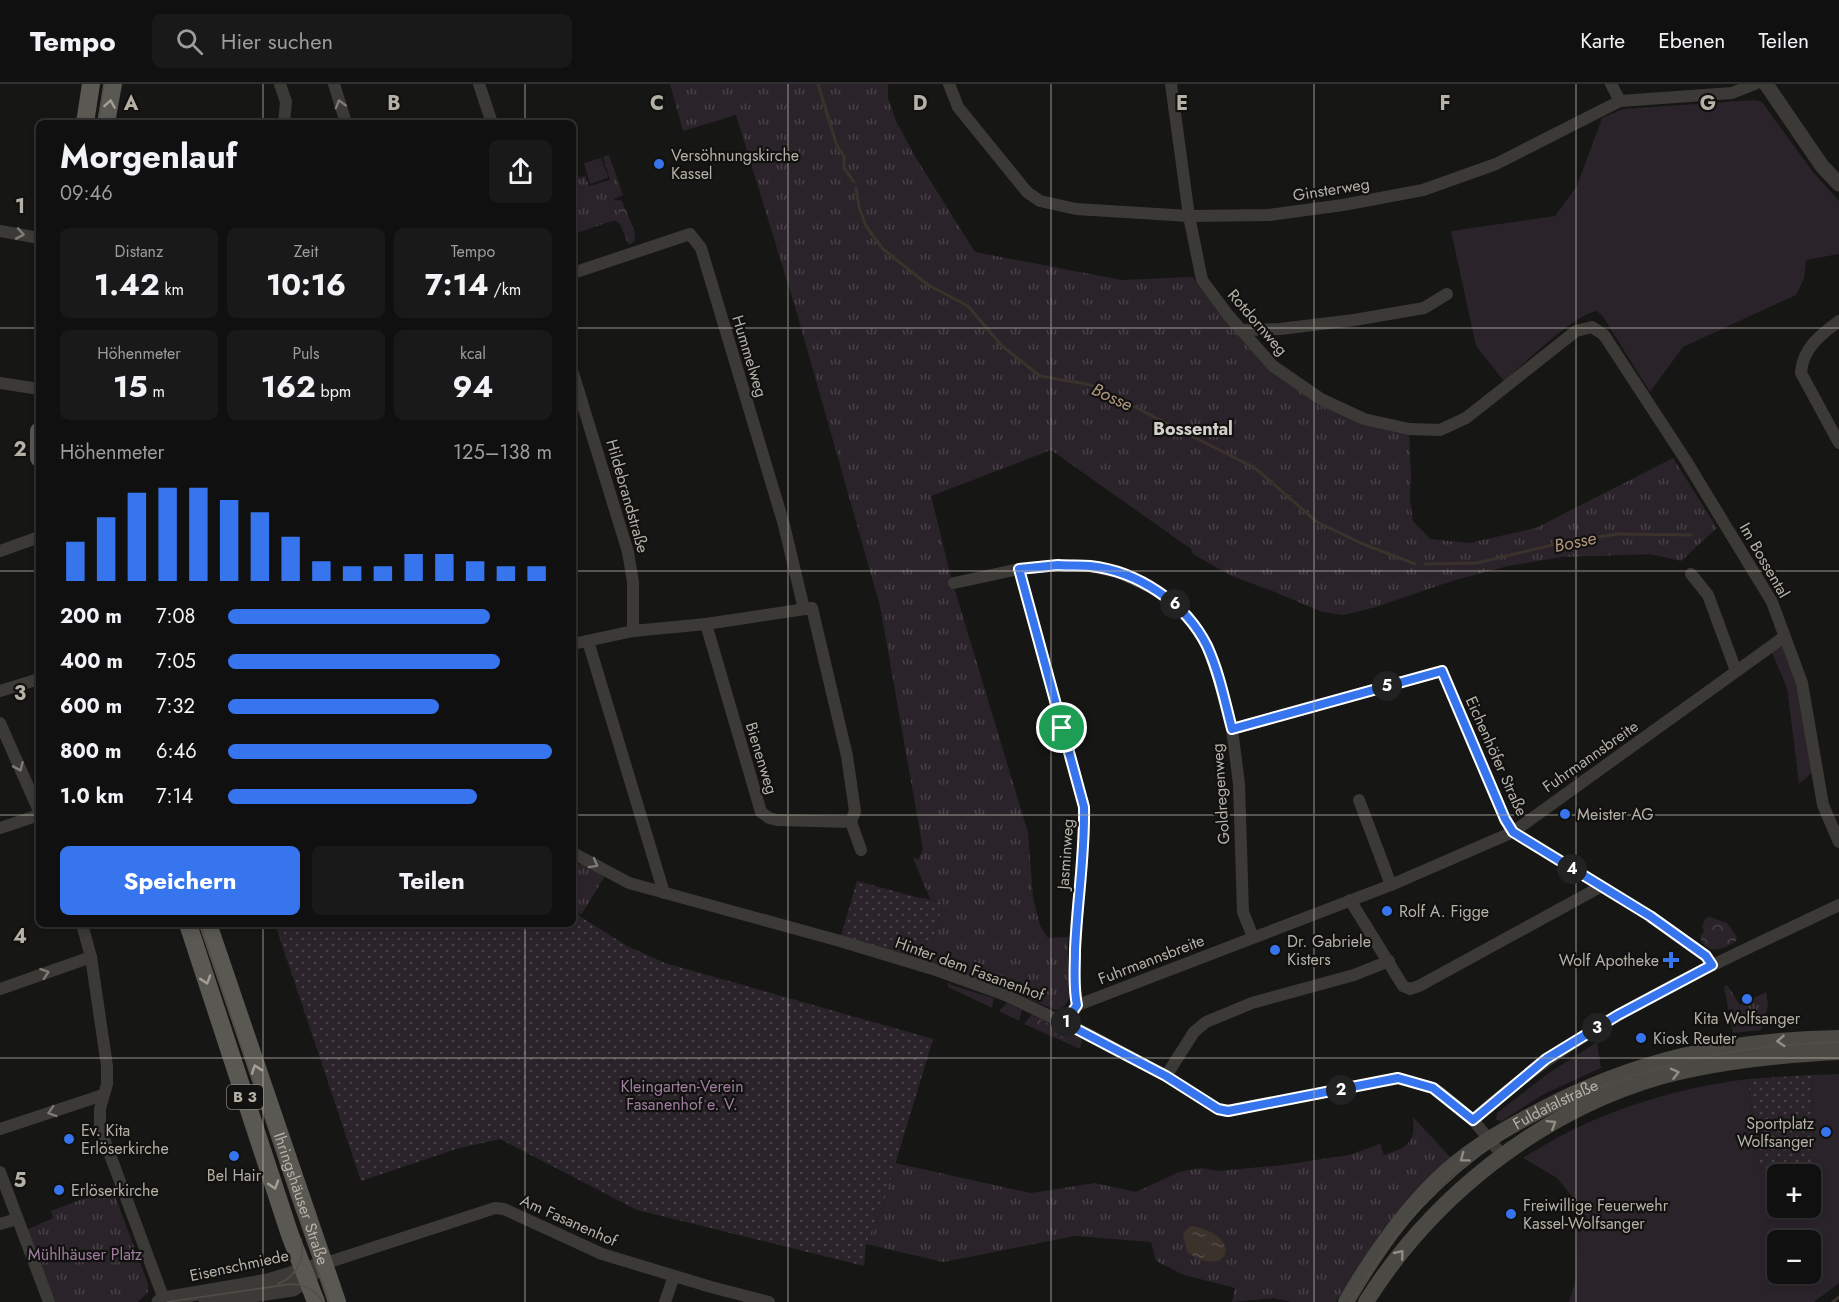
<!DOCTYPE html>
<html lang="de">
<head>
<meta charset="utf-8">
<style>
	:root { --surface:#101010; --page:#191919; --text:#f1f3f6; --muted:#9c9d9f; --line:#303030; --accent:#3675ed }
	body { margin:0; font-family:Jost,sans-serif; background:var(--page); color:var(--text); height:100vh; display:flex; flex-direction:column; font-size:22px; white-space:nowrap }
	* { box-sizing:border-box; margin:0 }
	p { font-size:20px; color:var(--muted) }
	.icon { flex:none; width:33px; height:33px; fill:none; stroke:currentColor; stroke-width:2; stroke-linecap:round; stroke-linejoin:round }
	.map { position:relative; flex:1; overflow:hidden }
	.details { position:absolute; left:36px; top:36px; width:540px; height:807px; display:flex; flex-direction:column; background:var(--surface); border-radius:9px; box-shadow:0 3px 9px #0003,0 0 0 2px var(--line) }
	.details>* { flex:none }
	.tools { position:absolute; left:1767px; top:1080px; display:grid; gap:12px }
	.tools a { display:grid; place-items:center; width:54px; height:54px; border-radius:9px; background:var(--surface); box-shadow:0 3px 9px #0003,0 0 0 2px var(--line); font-size:30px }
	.pin { position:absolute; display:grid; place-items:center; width:51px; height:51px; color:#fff; margin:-26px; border:3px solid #fff; border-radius:50%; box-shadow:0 2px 6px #0007 }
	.km { position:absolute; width:30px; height:30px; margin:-15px; border-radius:50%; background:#222; color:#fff; font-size:16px; line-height:30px; text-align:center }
	.round { display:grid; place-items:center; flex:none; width:63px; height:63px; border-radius:9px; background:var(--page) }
	.summary { display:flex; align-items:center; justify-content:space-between; height:102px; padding:0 24px }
	h1 { font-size:33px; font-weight:700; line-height:45px }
	.stats { display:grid; grid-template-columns:repeat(3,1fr); gap:9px; height:102px; padding:6px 24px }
	.stats div { display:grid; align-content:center; border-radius:9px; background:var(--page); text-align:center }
	.stats b { font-size:30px; font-weight:700 }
	.stats small { font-size:16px; font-weight:400 }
	.stats p { font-size:16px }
	.chart { height:168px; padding:12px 24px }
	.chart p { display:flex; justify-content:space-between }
	.chart svg { width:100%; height:108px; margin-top:6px; stroke:var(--accent); stroke-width:6 }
	.primary-button { display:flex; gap:12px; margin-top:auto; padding:12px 24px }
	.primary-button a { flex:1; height:69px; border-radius:9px; background:var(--accent); color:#fff; font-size:24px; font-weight:700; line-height:69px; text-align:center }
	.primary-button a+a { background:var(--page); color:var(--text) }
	ul { padding:0 24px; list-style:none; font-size:20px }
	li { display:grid; grid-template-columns:96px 72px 1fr; align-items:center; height:45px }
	li i { height:15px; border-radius:8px; background:var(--accent) }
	header { display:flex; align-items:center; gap:36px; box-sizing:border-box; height:84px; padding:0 30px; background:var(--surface); border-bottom:2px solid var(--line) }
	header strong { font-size:28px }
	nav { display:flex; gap:33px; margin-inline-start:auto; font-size:21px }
	.search { width:420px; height:54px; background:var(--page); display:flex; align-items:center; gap:15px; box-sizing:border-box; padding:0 21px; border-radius:9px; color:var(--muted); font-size:22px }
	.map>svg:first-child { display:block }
</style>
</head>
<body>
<header>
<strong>Tempo</strong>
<div class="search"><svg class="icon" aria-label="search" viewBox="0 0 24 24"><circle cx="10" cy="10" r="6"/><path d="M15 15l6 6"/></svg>Hier suchen</div>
<nav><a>Karte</a><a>Ebenen</a><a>Teilen</a></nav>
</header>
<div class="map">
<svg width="1839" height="1218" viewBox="0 0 1839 1218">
	<defs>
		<pattern id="forest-crowns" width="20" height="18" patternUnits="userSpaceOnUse" patternTransform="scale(1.5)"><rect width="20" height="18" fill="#2b232a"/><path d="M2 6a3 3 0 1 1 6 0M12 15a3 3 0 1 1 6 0" fill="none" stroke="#484146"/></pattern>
		<pattern id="park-tufts" width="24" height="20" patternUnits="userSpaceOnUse" patternTransform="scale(1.5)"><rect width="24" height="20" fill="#2b232a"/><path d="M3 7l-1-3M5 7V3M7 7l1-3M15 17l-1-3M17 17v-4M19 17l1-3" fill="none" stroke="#484146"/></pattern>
		<pattern id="garden-dots" width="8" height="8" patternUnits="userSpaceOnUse" patternTransform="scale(1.5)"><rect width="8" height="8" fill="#2b232a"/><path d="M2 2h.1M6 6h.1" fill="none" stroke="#484146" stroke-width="1.8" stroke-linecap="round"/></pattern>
		<pattern id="water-ripples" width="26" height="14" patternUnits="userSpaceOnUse" patternTransform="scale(1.5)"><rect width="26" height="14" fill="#3a322b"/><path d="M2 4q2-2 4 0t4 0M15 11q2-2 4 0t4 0" fill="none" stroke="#544d47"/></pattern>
	</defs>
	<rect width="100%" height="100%" fill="#161615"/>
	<g fill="#2b232a" fill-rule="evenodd">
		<path d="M1755 16 1762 18 1813 88 1839 117V170L1806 176 1804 195 1796 211 1683 263 1650 308 1602 231 1596 227C1571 233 1525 279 1504 297L1476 262 1451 147 1555 132 1577 102 1602 34 1623 25Z"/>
		<path d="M601 74 608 92 607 94 590 100 584 79Z"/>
		<path d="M1784 554 1802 599 1813 688 1799 700 1787 604 1770 564Z"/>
		<path d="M949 898 951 901 994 914 992 924 948 903Z"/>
		<path d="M1007 919 1022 926 1019 937 999 927Z"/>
		<path d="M1032 930 1079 952 1082 956 1080 965 1024 940Z"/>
		<path d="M1597 958 1601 984 1544 1010 1502 1037 1496 1036 1497 1029 1546 991Z"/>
		<path d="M1839 990V1199L1814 1218H1569L1576 1195 1577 1119 1557 1094 1523 1074C1591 1030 1668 1005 1748 995L1759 1085 1777 1092 1778 1124H1810L1811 1104 1816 1105 1811 991ZM1778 1156H1810V1190H1778Z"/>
	</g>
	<g fill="url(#forest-crowns)">
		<path d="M617 116 622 117 634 146 635 156 631 160H628L620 140 616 137 573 133Z"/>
		<path d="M1710 833 1727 839 1737 853 1736 857C1724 865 1707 873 1700 853L1704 847 1702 842 1706 834Z"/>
		<path d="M1034 932C1043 938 1052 941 1062 945 1069 948 1071 952 1080 954L1082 958 1071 960C1065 954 1058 954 1053 948L1043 947 1039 941 1033 942 1030 935Z"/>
	</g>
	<g fill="url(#park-tufts)">
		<path d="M670 0H888V14L896 37 916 74 975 168 1121 196 1193 193 1196 199 1224 234 1319 318 1409 349 1411 390 1410 416 1413 437 1430 455 1469 459 1536 444 1673 374 1717 444 1681 477 1650 470 1562 473 1508 482 1455 496 1376 523 1343 531 1322 528 1275 508 1232 492 1193 470 1191 465 1051 366 931 412 951 493 1028 749 1033 814 1040 841 1048 854 1068 853V892L1071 894C1070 908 1072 921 1056 926L1005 905 927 878 943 818 930 815 913 774 919 775 923 765 880 522 796 226 736 31 683 47Z"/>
		<path d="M609 71 623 111 614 115 621 134 573 150V91L580 93 585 92 589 102 610 96 603 73Z"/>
		<path d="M580 779 605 792 581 831 573 826V791Z"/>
		<path d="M1727 901 1740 921 1766 908 1768 921 1761 946 1733 949 1724 903Z"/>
		<path d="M1413 1033 1451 1074 1412 1111 1382 1147 1336 1218H1291L1274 1214 1232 1218 1235 1204 1184 1191 1156 1177 1151 1158 1075 1152 943 1178 866 1160 885 1114 895 1079 1031 1109 1095 1099 1136 1108 1179 1088 1201 1084 1218 1087 1283 1081 1349 1071 1380 1060 1384 1071C1407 1063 1416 1060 1413 1033Z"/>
		<path d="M112 1104 148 1200V1208L138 1218H53L24 1147 53 1134 51 1127Z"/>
	</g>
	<g fill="url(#garden-dots)">
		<path d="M857 797 916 813 943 818 927 878 841 852Z"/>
		<path d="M573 828 627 862 665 879 933 955 885 1114 866 1160 864 1182 637 1126 500 1055 456 1065 361 1097 275 840H573Z"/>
		<path d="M1811 991 1816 1106 1811 1104 1810 1090 1777 1092 1759 1085 1748 995Z"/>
	</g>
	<path fill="url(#water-ripples)" d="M1192 1142C1247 1153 1227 1197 1187 1168L1183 1150 1187 1145Z"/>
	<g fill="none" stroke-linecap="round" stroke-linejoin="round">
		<g stroke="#3a322b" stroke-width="3">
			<path d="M818 0 837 62 844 72V84L854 98"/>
			<path d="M856 104 859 123 866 142 883 165 928 201 968 222 1002 262 1040 292 1091 301 1255 384 1317 438 1363 460 1415 480"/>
			<path d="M1425 480 1477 479 1560 459 1617 450 1691 451"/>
			<path d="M1833 1218 1839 1213"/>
		</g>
		<g stroke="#3b3a36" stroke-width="12">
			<path d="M280 0 286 18 284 39"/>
			<path d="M334 0 346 39"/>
			<path d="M479 0 492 39"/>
			<path d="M949 0 958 23 1027 108 1040 117 1076 125 1189 132 1269 131 1343 121 1423 106 1496 80 1620 17 1732 9 1755 0"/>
			<path d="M1171 0 1189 132 1202 196 1228 231 1273 282 1321 315 1364 335 1409 345 1440 346 1466 334 1576 247 1592 243 1604 251 1685 375 1772 518 1802 599 1823 721 1839 758"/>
			<path d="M1611 0 1620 17"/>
			<path d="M0 147 39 154"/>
			<path d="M573 189 690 150 701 164 784 441 804 525"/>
			<path d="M1839 237C1821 250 1802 265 1801 289L1839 359"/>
			<path d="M1240 246 1280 245 1354 236 1424 224 1447 210"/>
			<path d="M573 289 628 468 633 498V547"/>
			<path d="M0 299 39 305"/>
			<path d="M0 467 39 453"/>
			<path d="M1019 485 1084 723C1085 771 1077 818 1075 866 1075 885 1073 903 1078 921"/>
			<path d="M1691 490 1708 511 1736 587"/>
			<path d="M954 499 1019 485 1058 481 1091 482 1120 489 1150 503 1168 514 1188 533 1207 561 1218 592 1232 645 1239 700 1243 828 1253 853"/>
			<path d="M706 540 761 728 769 734 777 736 851 738"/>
			<path d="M588 557 664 809"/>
			<path d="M573 560 633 547 706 540 812 524 847 672 855 727 851 738 861 766"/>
			<path d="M0 607 39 595"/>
			<path d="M0 639 39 727"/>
			<path d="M1232 645 1442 587 1505 735 1513 748 1650 832 1706 872 1712 881"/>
			<path d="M1359 716 1391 801"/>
			<path d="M0 744 39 731"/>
			<path d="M573 769 629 799 840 857 936 886 1003 910 1092 952 1166 992 1218 1025 1228 1027 1398 994 1433 1004 1441 1009 1473 1036 1503 1072"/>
			<path d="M1350 816 1403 902 1410 905 1419 902 1600 803"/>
			<path d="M82 840 91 873 107 982V1000L100 1025V1044L165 1218"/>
			<path d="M0 905 91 873"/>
			<path d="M1065 939 1078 921 1391 801 1513 748 1784 553"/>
			<path d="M1166 992 1194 948 1206 938 1252 919 1354 891 1389 877"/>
			<path d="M1473 1036C1578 939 1711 882 1839 821"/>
			<path d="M0 1045 103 1011"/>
			<path d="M0 1088 49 1218"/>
			<path d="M0 1140 17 1135"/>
			<path d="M323 1180 495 1124 504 1125 602 1170 711 1203 769 1218"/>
			<path d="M665 1218 674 1192"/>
		</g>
		<g stroke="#3b3a36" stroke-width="15">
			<path d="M1766 0 1822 82 1839 100"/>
			<path d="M159 1218 164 1215 268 1197 323 1180"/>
			<path d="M206 1218 293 1205 307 1196 314 1188"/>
		</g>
		<g stroke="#4b4944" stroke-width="16">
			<path id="s1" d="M1346 1218C1371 1175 1400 1132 1436 1097 1465 1068 1501 1047 1537 1028 1637 975 1726 956 1839 954"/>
			<path d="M1366 1218C1432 1113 1539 1028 1659 993 1718 977 1778 971 1839 968"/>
		</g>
		<g stroke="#5a5852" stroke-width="18">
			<path d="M85 39 91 0"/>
			<path d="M106 39 113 0"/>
			<path d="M39 347V374"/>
			<path d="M188 840 290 1151 316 1218"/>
			<path id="s2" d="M208 840 337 1218"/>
		</g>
		<g stroke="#504e49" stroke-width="1.5">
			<path d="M98 39 104 0"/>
			<path d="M200 840 293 1117 329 1218"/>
			<path d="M278 1200C296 1193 306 1174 301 1155"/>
			<path d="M167 1218 291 1200C306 1201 316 1206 323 1218"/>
			<path d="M1351 1218C1457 1037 1636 964 1839 958"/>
		</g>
	</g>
	<defs><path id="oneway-chevron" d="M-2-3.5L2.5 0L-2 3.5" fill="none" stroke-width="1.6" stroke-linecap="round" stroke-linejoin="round" transform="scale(1.5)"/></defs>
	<g stroke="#a49f96">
		<use href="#oneway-chevron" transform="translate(110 20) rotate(-81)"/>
		<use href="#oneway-chevron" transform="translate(206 896) rotate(72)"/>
		<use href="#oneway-chevron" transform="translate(256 985) rotate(-109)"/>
		<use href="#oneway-chevron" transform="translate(274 1101) rotate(72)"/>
	</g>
	<g stroke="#7f7b74">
		<use href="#oneway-chevron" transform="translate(340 20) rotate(-106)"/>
		<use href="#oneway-chevron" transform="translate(20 150) rotate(10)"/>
		<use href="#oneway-chevron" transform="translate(19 683) rotate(66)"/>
		<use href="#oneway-chevron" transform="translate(594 780) rotate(29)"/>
		<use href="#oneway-chevron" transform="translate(45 889) rotate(-19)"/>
		<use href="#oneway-chevron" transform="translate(52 1028) rotate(162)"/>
	</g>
	<g stroke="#918d84">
		<use href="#oneway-chevron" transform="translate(1781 957) rotate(176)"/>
		<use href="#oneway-chevron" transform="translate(1675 989) rotate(-14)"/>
		<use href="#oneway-chevron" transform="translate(1552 1040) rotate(-32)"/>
		<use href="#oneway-chevron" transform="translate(1464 1074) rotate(143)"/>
		<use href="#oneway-chevron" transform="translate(1400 1170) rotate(-51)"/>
	</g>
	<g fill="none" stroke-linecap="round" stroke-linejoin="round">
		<defs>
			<path id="route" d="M1058 481C1069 482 1080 481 1090 482 1137 487 1186 519 1207 562 1219 588 1225 618 1232 645L1442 587 1505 735 1513 748 1650 832 1706 872 1712 881 1618 931 1546 975 1473 1036 1433 1004 1398 994 1228 1027 1218 1025 1166 992 1065 939 1077 921C1073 903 1075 885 1075 866 1077 818 1085 771 1084 723L1019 485Z"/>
		</defs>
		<use href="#route" stroke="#fff" stroke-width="12"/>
		<use href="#route" stroke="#3675ed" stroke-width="8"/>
	</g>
	<path fill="none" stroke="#b6b1a7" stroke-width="1.5" stroke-opacity="0.55" d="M263 0V39M525 0V39M788 0V1218M1051 0V1218M1314 0V1218M1576 0V1218M0 244H39M573 244H1839M0 487H39M573 487H1839M0 731H39M573 731H1839M263 840V1218M525 840V1218M0 974H1839"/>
	<g fill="#3675ed" stroke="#111110" stroke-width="2">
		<circle cx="659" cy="80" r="6"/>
		<circle cx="1565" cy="730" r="6"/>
		<circle cx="1387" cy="827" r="6"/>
		<circle cx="1275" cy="866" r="6"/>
		<path d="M1668 867h6v6h6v6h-6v6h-6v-6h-6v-6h6z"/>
		<circle cx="1747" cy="915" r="6"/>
		<circle cx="1641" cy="954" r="6"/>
		<circle cx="1826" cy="1048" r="6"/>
		<circle cx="69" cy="1055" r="6"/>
		<circle cx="234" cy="1072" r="6"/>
		<circle cx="59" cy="1106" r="6"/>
		<circle cx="1511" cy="1130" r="6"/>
	</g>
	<g text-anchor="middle" stroke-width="4.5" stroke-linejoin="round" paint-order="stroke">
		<rect fill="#111110" stroke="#84817a" stroke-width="1.5" x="227" y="1001" width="36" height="24" rx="4.5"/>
		<g font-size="15" font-weight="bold" fill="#b6b1a7">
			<text x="245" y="1018">B 3</text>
		</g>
		<g font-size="16" fill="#b6b1a7" stroke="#111110" text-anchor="start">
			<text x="671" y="77">Versöhnungskirche<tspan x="671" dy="18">Kassel</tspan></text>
			<text x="1577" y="736">Meister AG</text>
			<text x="1399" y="833">Rolf A. Figge</text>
			<text x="1287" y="863">Dr. Gabriele<tspan x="1287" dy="18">Kisters</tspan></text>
			<text x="1659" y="882" text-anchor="end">Wolf Apotheke</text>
			<text x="1747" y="940" text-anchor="middle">Kita Wolfsanger</text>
			<text x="1653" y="960">Kiosk Reuter</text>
			<text x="1814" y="1045" text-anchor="end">Sportplatz<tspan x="1814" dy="18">Wolfsanger</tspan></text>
			<text x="81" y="1052">Ev. Kita<tspan x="81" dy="18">Erlöserkirche</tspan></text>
			<text x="234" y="1097" text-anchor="middle">Bel Hair</text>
			<text x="71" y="1112">Erlöserkirche</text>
			<text x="1523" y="1127">Freiwillige Feuerwehr<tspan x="1523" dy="18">Kassel-Wolfsanger</tspan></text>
		</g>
		<g font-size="16" fill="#b6b1a7" stroke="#111110">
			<text transform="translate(1331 105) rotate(-9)" y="6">Ginsterweg</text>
			<text transform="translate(1258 238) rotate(49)" y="6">Rotdornweg</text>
			<text transform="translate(750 272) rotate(73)" y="6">Hummelweg</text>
			<text transform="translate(628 412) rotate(74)" y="6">Hildebrandstraße</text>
			<text transform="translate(1765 476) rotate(60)" y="6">Im Bossental</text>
			<text transform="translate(1497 672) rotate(66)" y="6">Eichenhöfer Straße</text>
			<text transform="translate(1590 672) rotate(-35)" y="6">Fuhrmannsbreite</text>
			<text transform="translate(762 674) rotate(73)" y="6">Bienenweg</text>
			<text transform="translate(1220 710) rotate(-94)" y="6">Goldregenweg</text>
			<text transform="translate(1065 770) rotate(-86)" y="6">Jasminweg</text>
			<text transform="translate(1151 875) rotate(-21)" y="6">Fuhrmannsbreite</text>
			<text transform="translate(970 884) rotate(20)" y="6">Hinter dem Fasanenhof</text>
			<text dy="6" stroke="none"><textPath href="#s1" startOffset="294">Fuldatalstraße</textPath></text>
			<text dy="6" stroke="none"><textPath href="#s2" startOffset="290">Ihringshäuser Straße</textPath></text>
			<text transform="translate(569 1136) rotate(24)" y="6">Am Fasanenhof</text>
			<text transform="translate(239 1181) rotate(-12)" y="6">Eisenschmiede</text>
		</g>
		<g font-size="16" fill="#a17e9f" stroke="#111110">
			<text x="682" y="1008">Kleingarten-Verein<tspan x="682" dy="18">Fasanenhof e. V.</tspan></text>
			<text x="85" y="1176">Mühlhäuser Platz</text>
		</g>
		<g font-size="18" font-style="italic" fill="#b1967e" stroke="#111110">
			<text transform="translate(1112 313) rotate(25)" y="6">Bosse</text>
			<text transform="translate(1575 458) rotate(-12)" y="6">Bosse</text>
		</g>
		<g font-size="18" font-weight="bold" fill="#d2cfc8" stroke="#111110">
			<text x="1193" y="351">Bossental</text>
		</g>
	</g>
	<g font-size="20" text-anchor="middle" font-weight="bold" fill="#b6b1a7" stroke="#111110" stroke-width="4.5" stroke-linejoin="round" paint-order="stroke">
		<text x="131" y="26">A</text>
		<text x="394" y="26">B</text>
		<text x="657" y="26">C</text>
		<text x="920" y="26">D</text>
		<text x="1182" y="26">E</text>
		<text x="1445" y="26">F</text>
		<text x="1708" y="26">G</text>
		<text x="20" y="129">1</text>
		<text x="20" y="372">2</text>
		<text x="20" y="616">3</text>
		<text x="20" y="859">4</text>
		<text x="20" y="1103">5</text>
	</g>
</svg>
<div class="tools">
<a>+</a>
<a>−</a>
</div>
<div class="pin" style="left:1062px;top:644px;background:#1e9e55"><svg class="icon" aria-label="arrive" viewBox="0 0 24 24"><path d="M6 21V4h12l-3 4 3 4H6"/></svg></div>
<b class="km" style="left:1066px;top:938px">1</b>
<b class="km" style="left:1341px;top:1006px">2</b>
<b class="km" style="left:1597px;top:944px">3</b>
<b class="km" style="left:1572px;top:785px">4</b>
<b class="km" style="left:1387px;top:602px">5</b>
<b class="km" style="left:1175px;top:520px">6</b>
<section class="details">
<div class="summary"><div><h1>Morgenlauf</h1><p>09:46</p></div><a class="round"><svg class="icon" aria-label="share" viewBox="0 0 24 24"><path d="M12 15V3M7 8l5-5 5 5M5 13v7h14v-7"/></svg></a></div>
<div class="stats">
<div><p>Distanz</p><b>1.42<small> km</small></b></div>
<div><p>Zeit</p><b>10:16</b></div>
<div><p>Tempo</p><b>7:14<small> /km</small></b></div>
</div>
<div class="stats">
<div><p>Höhenmeter</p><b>15<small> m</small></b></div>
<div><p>Puls</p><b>162<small> bpm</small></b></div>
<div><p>kcal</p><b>94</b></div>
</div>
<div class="chart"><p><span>Höhenmeter</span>125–138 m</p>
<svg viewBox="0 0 160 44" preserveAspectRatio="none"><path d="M5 44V28M15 44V18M25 44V8M35 44V6M45 44V6M55 44V11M65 44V16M75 44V26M85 44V36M95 44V38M105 44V38M115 44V33M125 44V33M135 44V36M145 44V38M155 44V38"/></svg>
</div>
<ul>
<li><b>200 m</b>7:08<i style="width:81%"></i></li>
<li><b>400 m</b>7:05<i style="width:84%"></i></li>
<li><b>600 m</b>7:32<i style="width:65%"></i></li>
<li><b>800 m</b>6:46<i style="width:100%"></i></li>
<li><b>1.0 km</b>7:14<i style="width:77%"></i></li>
</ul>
<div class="primary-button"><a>Speichern</a><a>Teilen</a></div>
</section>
</div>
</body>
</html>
